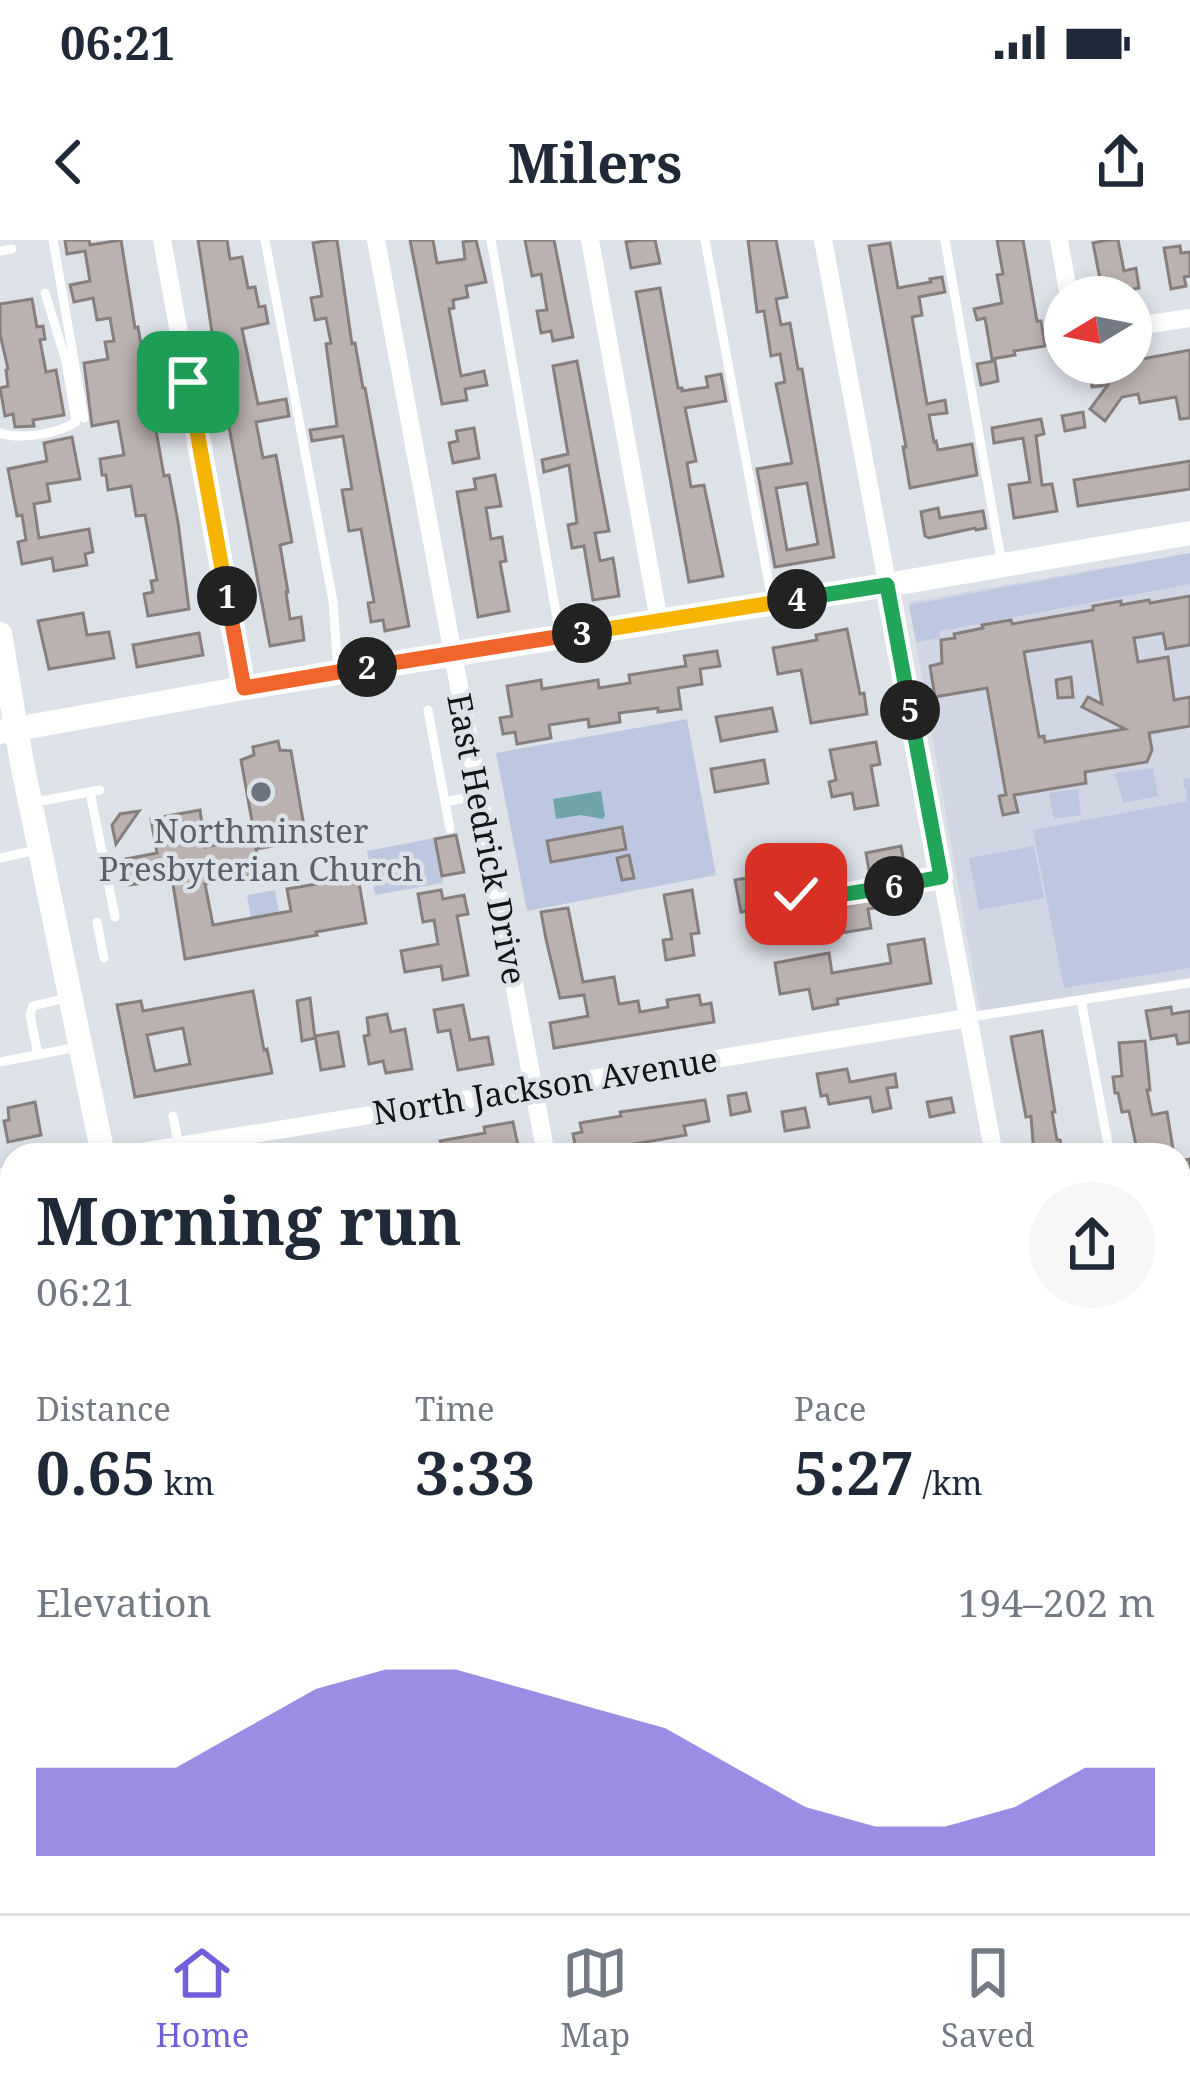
<!DOCTYPE html>
<html lang="en">
<head>
<meta charset="utf-8">
<style>
	:root { --surface:#fff; --page:#f6f6f7; --text:#1f2937; --muted:#747a83; --line:#e0e1e3; --accent:#735ed9 }
	body { margin:0; font-family:"Noto Serif",serif; background:var(--page); color:var(--text); height:100vh; display:flex; flex-direction:column; font-size:45px; white-space:nowrap }
	* { box-sizing:border-box; margin:0 }
	p { font-size:39px; color:var(--muted) }
	.icon { flex:none; width:66px; height:66px; fill:none; stroke:currentColor; stroke-width:2; stroke-linecap:round; stroke-linejoin:round }
	.map { position:relative; flex:1; overflow:hidden }
	.details { position:absolute; left:0px; top:903px; width:1191px; height:771px; display:flex; flex-direction:column; background:var(--surface); border-radius:36px 36px 0 0; box-shadow:0 6px 18px #0003 }
	.details>* { flex:none }
	.needle { width:78px; rotate:260deg }
	.buttons { position:absolute; left:1044px; top:36px; display:grid; gap:24px }
	.buttons a { display:grid; place-items:center; width:108px; height:108px; border-radius:50%; background:var(--surface); box-shadow:0 6px 18px #0003; font-size:60px }
	.pin { position:absolute; display:grid; place-items:center; width:102px; height:102px; color:#fff; margin:-51px; border-radius:24px; box-shadow:0 6px 18px #0006 }
	.km { position:absolute; width:60px; height:60px; margin:-30px; border-radius:50%; background:#222; color:#fff; font-size:33px; line-height:60px; text-align:center }
	.round { display:grid; place-items:center; flex:none; width:126px; height:126px; border-radius:63px; background:var(--page) }
	.headline { display:flex; align-items:center; justify-content:space-between; height:204px; padding:0 36px }
	h1 { font-size:66px; font-weight:700; line-height:90px }
	.metrics { display:grid; grid-template-columns:repeat(3,1fr); gap:18px; height:204px; padding:12px 36px }
	.metrics div { display:grid; align-content:center }
	.metrics b { font-size:60px; font-weight:700 }
	.metrics small { font-size:33px; font-weight:400 }
	.metrics p { font-size:33px }
	.chart { height:336px; padding:24px 36px }
	.chart p { display:flex; justify-content:space-between }
	.chart svg { width:100%; height:216px; margin-top:12px; fill:var(--accent); opacity:.7 }
	.status { display:flex; justify-content:space-between; align-items:center; height:84px; padding:0 60px; background:var(--surface); direction:ltr }
	.status svg { height:33px; fill:currentColor }
	header { display:flex; justify-content:space-between; align-items:center; height:156px; padding:0 36px; background:var(--surface); font-size:54px; font-weight:700 }
	.dock { display:flex; justify-content:space-around; align-items:center; height:168px; border-top:3px solid var(--line); background:var(--surface); font-size:33px; color:var(--muted) }
	.dock a { display:grid; justify-items:center; gap:6px }
	.dock .current { color:var(--accent) }
	.map>svg:first-child { display:block }
</style>
</head>
<body>
<div class="status"><b>06:21</b><svg viewBox="0 0 49 12"><path d="M0 12V9h3v3zM5 12V6h3v6zM10 12V3h3v9zM15 12V0h3v12zM26 1h20v11H26zM47 4h2v5h-2z"/></svg></div>
<header><svg class="icon" aria-label="back" viewBox="0 0 24 24"><path d="M15 5l-7 7 7 7"/></svg>Milers<svg class="icon" aria-label="share" viewBox="0 0 24 24"><path d="M12 15V3M7 8l5-5 5 5M5 13v7h14v-7"/></svg></header>
<div class="map">
<svg width="1190" height="1673" viewBox="0 0 1190 1673">
	<rect width="100%" height="100%" fill="#dde1e8"/>
	<path fill="#d0d6e4" d="M1190 313V737L980 771 909 362Z"/>
	<g fill="#bdc8e0">
		<path d="M1190 313V344L940 391V398L916 402 909 365Z"/>
		<path d="M687 479 716 635 527 671 496 513Z"/>
		<path d="M1153 528 1158 556 1123 563 1115 533Z"/>
		<path d="M1190 538V728L1064 748 1033 590 1187 561 1183 539Z"/>
		<path d="M1078 549 1081 575 1054 579 1049 553Z"/>
		<path d="M435 598 443 643 375 655 367 611Z"/>
		<path d="M1034 606 1044 658 979 670 969 618Z"/>
		<path d="M275 650 279 673 251 678 247 655Z"/>
	</g>
	<path fill="#70a5a8" d="M601 551 605 576 603 579 581 575 556 579 553 559Z"/>
	<g fill="#bab1b0" stroke="#877f7e" stroke-width="3" fill-rule="evenodd">
		<path d="M65 0H89L90 5 121 0 135 88 138 87 164 236 169 235 178 282 189 369 148 376 144 354 153 352 151 341 157 340 145 275 136 276 131 246 108 250 106 235H102L100 219 124 215 118 181 92 186 84 123 108 119 105 102 114 101 110 78 97 80 93 58 74 62 70 45 90 41 85 11 67 14Z"/>
		<path d="M198 0H227L230 19 242 17 248 48 255 47 259 67 265 66 268 83 242 89 258 164 286 159 289 176 256 182 263 218 276 215 292 302 280 305 288 352H286L290 379 301 377 304 400 270 406 215 112Z"/>
		<path d="M331 0H337L352 104 355 103 363 148H365L409 386 385 391 383 380 371 382 368 363 374 362 361 289 349 291 342 250 352 249 343 196 312 201 310 190 337 186 326 104 331 103 326 78 315 80 311 58 322 56 313 3Z"/>
		<path d="M410 0H433L437 23 465 19 463 2 476 0 486 42 466 46 468 57 453 60 454 68 449 69 461 136 484 131 487 145 465 149 467 160 442 164Z"/>
		<path d="M525 0H554L573 97 553 101 551 91 541 93 537 71 547 70 541 34 532 36Z"/>
		<path d="M638 0H655L660 23 631 28 626 2Z"/>
		<path d="M748 0H776L787 57 776 59 781 85 790 83 798 129H802L834 317 775 327 757 229 792 223 776 144 785 142 780 114 771 116 764 71 757 72ZM807 243 818 304 787 310 776 248Z"/>
		<path d="M997 0H1023L1037 81H1041L1045 106 1014 111 1015 115 992 119 985 78 977 80 974 69 1002 63 997 35 1003 34Z"/>
		<path d="M1108 0H1118L1124 31 1136 28 1139 48 1103 55 1093 3Z"/>
		<path d="M890 3 898 48 931 42 930 39 942 37 945 52 919 57 922 75 912 77 927 164 945 160 947 173 929 175 934 202 936 201 938 210 972 204 977 235 910 248 903 207H906L869 6Z"/>
		<path d="M1180 6 1181 13 1190 12V36L1184 37 1186 46 1171 49 1164 8Z"/>
		<path d="M660 48 678 148H682V151L708 147 706 137 721 134 726 161 685 168 696 221 687 223 691 247 704 245 723 336 689 342 636 52Z"/>
		<path d="M32 59 37 87 43 86 45 99 40 100 46 132 56 130 64 175 33 180 34 186 15 187 13 174 5 176 0 148 8 146 6 130 8 129 0 94V64Z"/>
		<path d="M1190 110V178L1180 179 1176 157 1140 163 1138 154 1122 157 1105 181 1090 169 1108 145 1092 147 1089 129Z"/>
		<path d="M577 121 609 291 595 293 600 321 613 318 619 356 593 360 584 306 572 308 568 285 577 283 569 225 544 232 542 220 568 214 553 126Z"/>
		<path d="M995 121 998 141 981 145 977 124Z"/>
		<path d="M1083 172 1085 187 1065 191 1062 176Z"/>
		<path d="M1041 179 1044 194 1036 196 1042 245 1052 244 1057 271 1014 278 1009 245 1030 242 1023 198 994 203 992 188Z"/>
		<path d="M474 188 479 218 453 223 449 203 458 201 456 191Z"/>
		<path d="M72 197 80 239 47 244 50 261 34 264 39 298 89 289 93 312 85 314 87 325 54 331 52 318 22 324 18 302 26 300 22 275 17 276 8 229 47 221 44 203Z"/>
		<path d="M1190 221V249L1078 266 1074 240Z"/>
		<path d="M495 235 501 266 486 268 491 299 502 297 506 321 500 322 509 371 478 377 457 252 476 249 474 239Z"/>
		<path d="M938 268 940 278 983 271 986 288 976 290 975 288 929 298 925 296 921 272Z"/>
		<path d="M1190 356V405L1166 409 1163 393 1134 398 1138 422 1168 417 1174 460 1190 457V486L1149 493 1152 510 1147 522 1085 532 1086 543 1014 555 1018 572 1003 575 999 556 1006 555 987 448 935 457 930 426 942 423 941 400 955 398 954 394 983 388 982 385 1011 380 1012 384 1093 370V366L1121 361V365L1149 360 1150 363ZM1092 401 1102 464 1088 457 1082 467 1125 489 1045 502 1044 496 1039 497 1024 412Z"/>
		<path d="M83 373 87 395 109 392 114 418 49 429 38 381Z"/>
		<path d="M847 389 860 454 864 453 867 474 811 483 801 430 778 434 773 408 817 400 816 395Z"/>
		<path d="M199 393 203 415 137 427 133 405Z"/>
		<path d="M717 411 720 426 700 429 702 444 678 448 681 469 658 472V468L619 473 620 482 589 487 588 479 549 485 551 498 517 504 515 492 503 494 500 478 512 476 507 446 541 440 542 449 598 440 599 448 630 443 629 435 686 426 684 416Z"/>
		<path d="M1071 437 1073 457 1058 458 1056 440Z"/>
		<path d="M772 468 777 491 721 501 716 477Z"/>
		<path d="M278 501 280 510 291 511 306 598 301 601 256 609 261 634 205 644 213 685 291 671 287 649 358 637 366 683 316 692 317 695 185 719 172 638 130 645 126 619 157 613 151 579 200 570 205 607 255 598 241 520 254 515 253 507Z"/>
		<path d="M876 502 880 524 871 526 878 565 855 569 852 553 832 557 829 542 836 540 830 510Z"/>
		<path d="M764 520 768 543 715 552 711 529Z"/>
		<path d="M139 571 116 604 112 585 120 574Z"/>
		<path d="M622 587 626 609 551 622 547 601Z"/>
		<path d="M456 595 464 632 442 636 435 599Z"/>
		<path d="M901 606 906 633 871 642 866 613Z"/>
		<path d="M629 615 634 638 622 640 617 618Z"/>
		<path d="M759 636 765 668 741 672 735 640Z"/>
		<path d="M441 650 443 659 464 655 468 674 457 676 468 735 443 740 441 726 405 732 401 711 438 704 434 680 423 682 418 654Z"/>
		<path d="M692 650 699 693 691 694 694 715 666 720 663 700 672 699 664 655Z"/>
		<path d="M887 657 888 666 868 669 871 688 823 696 821 681 831 679 829 669Z"/>
		<path d="M568 668 583 742 614 737 619 764 638 761 640 772 668 767 667 760 699 755 701 765 711 763 714 782 554 808 550 783 588 776 584 755 560 758 546 699 541 672Z"/>
		<path d="M924 699 931 743 837 759 838 764 813 769 809 749 780 754 775 723 829 713 832 733 891 723 888 705Z"/>
		<path d="M253 751 264 810 267 809 272 833 135 857 117 765 141 761 143 771ZM183 788 190 824 155 831 147 795Z"/>
		<path d="M310 758 315 798 302 801 297 761Z"/>
		<path d="M463 765 470 800 488 797 493 824 458 830 450 790 438 792 434 770Z"/>
		<path d="M1171 767 1172 774 1190 771V802L1178 804 1176 795 1151 799 1146 771Z"/>
		<path d="M387 774 391 792 405 789 412 829 386 833 383 821 369 824 364 796 369 795 367 778Z"/>
		<path d="M1042 791 1055 872H1052L1057 900H1060L1063 915H1034L1031 876 1026 877 1011 797Z"/>
		<path d="M338 792 344 826 321 830 315 796Z"/>
		<path d="M1145 801 1150 850H1147L1152 875 1167 872 1174 915H1138L1129 871 1122 872 1118 853H1115L1113 837 1122 836 1119 803Z"/>
		<path d="M847 829 850 842 895 834 897 847 887 848 891 868 873 872 870 857 829 864 827 855 821 856 817 834Z"/>
		<path d="M746 853 750 871 731 875 728 856Z"/>
		<path d="M951 858 954 872 930 877 927 862Z"/>
		<path d="M705 860 709 881 684 886 686 895 577 914 573 894 582 892 580 883 621 876 620 872Z"/>
		<path d="M35 862 41 895 8 902 4 881 9 880 8 868Z"/>
		<path d="M805 868 809 887 785 891 782 872Z"/>
		<path d="M513 882 520 915H418V909L441 905 440 901 485 893 484 887Z"/>
		<path d="M1190 919V968L1179 969V921Z"/>
		<path d="M1179 985H1185L1190 1012V1078L1184 1079 1179 1052Z"/>
		<path d="M1190 1106V1134L1179 1138V1109Z"/>
		<path d="M12 1513V1536L0 1539V1515Z"/>
		<path d="M1185 1549 1190 1577V1603L1179 1605V1550Z"/>
		<path d="M12 1574V1599L0 1601V1576Z"/>
		<path d="M312 1662H330L332 1673H285L284 1668Z"/>
		<path d="M366 1662H414L416 1673H368Z"/>
		<path d="M432 1662H498L500 1673H434Z"/>
		<path d="M530 1662H581L583 1673H518L517 1664Z"/>
		<path d="M732 1662H775L776 1668 734 1673Z"/>
	</g>
	<g fill="none" stroke-linecap="round" stroke-linejoin="round">
		<path stroke="#a0a3a9" stroke-width="3" stroke-dasharray="12 6" stroke-linecap="butt" d="M455 1662 457 1673"/>
		<g stroke="#fff" stroke-width="9">
			<path d="M53 0 84 178"/>
			<path d="M265 0 333 361 338 432"/>
			<path d="M491 0 560 396"/>
			<path d="M705 0 772 360"/>
			<path d="M945 0 1002 325"/>
			<path d="M0 11 12 9"/>
			<path d="M0 193C21 200 57 194 76 182L66 121 45 53"/>
			<path d="M428 470 445 562 479 555"/>
			<path d="M90 552 115 677"/>
			<path d="M445 562 450 589"/>
			<path d="M31 563 100 550"/>
			<path d="M0 618 36 610"/>
			<path d="M840 654C828 638 811 634 793 641L791 646 796 654C835 662 902 645 942 636"/>
			<path d="M97 682 104 718"/>
			<path d="M1081 760 1110 915"/>
			<path d="M970 777 1190 743"/>
			<path d="M38 815 30 775 33 766 66 758"/>
			<path d="M0 822 77 807"/>
			<path d="M173 876 179 906"/>
			<path d="M0 1051H12"/>
			<path d="M0 1129 12 1127"/>
			<path d="M1179 1290 1190 1350"/>
			<path d="M0 1498 12 1494"/>
			<path d="M0 1550H12"/>
			<path d="M423 1662 425 1673"/>
			<path d="M507 1662 509 1673"/>
		</g>
		<g stroke="#fff" stroke-width="18">
			<path d="M162 0 244 448"/>
			<path d="M376 0 546 915"/>
			<path d="M590 0 659 381"/>
			<path d="M823 0 994 915"/>
			<path d="M1059 0 1069 57"/>
			<path d="M1131 87 1190 78"/>
			<path d="M123 915 968 778"/>
			<path d="M0 937 12 935"/>
			<path d="M1179 1179 1190 1174"/>
			<path d="M0 1386 12 1384"/>
			<path d="M1179 1628 1190 1626"/>
			<path d="M74 1662 76 1673"/>
			<path d="M688 1662 690 1673"/>
			<path d="M1134 1662 1136 1673"/>
			<path d="M917 1673 982 1662"/>
		</g>
		<g stroke="#fff" stroke-width="24">
			<path d="M0 394 22 523 103 915"/>
			<path d="M0 492 244 448 887 345 1190 293"/>
			<path d="M244 1662 246 1673"/>
		</g>
	</g>
	<g fill="none" stroke-linecap="round" stroke-linejoin="round">
		<defs>
			<path id="split-1" d="M188 142 227 356"/>
			<path id="split-2" d="M227 356 244 448 367 427"/>
			<path id="split-3" d="M367 427 582 393"/>
			<path id="split-4" d="M582 393 797 359"/>
			<path id="split-5" d="M797 359 887 345 910 470"/>
			<path id="split-6" d="M894 646 941 637 910 470"/>
			<path id="split-7" d="M796 654C827 660 863 651 894 646"/>
		</defs>
		<use href="#split-1" stroke="#fff" stroke-width="24"/>
		<use href="#split-2" stroke="#fff" stroke-width="24"/>
		<use href="#split-3" stroke="#fff" stroke-width="24"/>
		<use href="#split-4" stroke="#fff" stroke-width="24"/>
		<use href="#split-5" stroke="#fff" stroke-width="24"/>
		<use href="#split-6" stroke="#fff" stroke-width="24"/>
		<use href="#split-7" stroke="#fff" stroke-width="24"/>
		<use href="#split-1" stroke="#f5b400" stroke-width="15"/>
		<use href="#split-2" stroke="#f0652b" stroke-width="15"/>
		<use href="#split-3" stroke="#f0652b" stroke-width="15"/>
		<use href="#split-4" stroke="#f5b400" stroke-width="15"/>
		<use href="#split-5" stroke="#22a559" stroke-width="15"/>
		<use href="#split-6" stroke="#22a559" stroke-width="15"/>
		<use href="#split-7" stroke="#22a559" stroke-width="15"/>
	</g>
	<circle fill="#6b7280" stroke="#dde1e8" stroke-width="4.5" cx="261" cy="552" r="12"/>
	<g text-anchor="middle" stroke-width="9" stroke-linejoin="round" paint-order="stroke">
		<g font-size="33" fill="#5b616d" stroke="#dde1e8">
			<text x="261" y="603">Northminster<tspan x="261" dy="38">Presbyterian Church</tspan></text>
		</g>
		<g font-size="33" fill="#131416" stroke="#dde1e8">
			<text transform="translate(487 599) rotate(79)" y="12">East Hedrick Drive</text>
			<text transform="translate(545 846) rotate(-9)" y="12">North Jackson Avenue</text>
		</g>
	</g>
</svg>
<div class="buttons">
<a><svg class="needle" viewBox="-14 -14 28 28"><path d="M0-13l5 13h-10z" fill="#e53935"/><path d="M0 13l5-13h-10z" fill="#747a83"/></svg></a>
</div>
<div class="pin" style="left:188px;top:142px;background:#1e9e55"><svg class="icon" aria-label="arrive" viewBox="0 0 24 24"><path d="M6 21V4h12l-3 4 3 4H6"/></svg></div>
<div class="pin" style="left:796px;top:654px;background:#d93025"><svg class="icon" aria-label="check" viewBox="0 0 24 24"><path d="M5 12l5 5 9-10"/></svg></div>
<b class="km" style="left:227px;top:356px">1</b>
<b class="km" style="left:367px;top:427px">2</b>
<b class="km" style="left:582px;top:393px">3</b>
<b class="km" style="left:797px;top:359px">4</b>
<b class="km" style="left:910px;top:470px">5</b>
<b class="km" style="left:894px;top:646px">6</b>
<section class="details">
<div class="headline"><div><h1>Morning run</h1><p>06:21</p></div><a class="round"><svg class="icon" aria-label="share" viewBox="0 0 24 24"><path d="M12 15V3M7 8l5-5 5 5M5 13v7h14v-7"/></svg></a></div>
<div class="metrics">
<div><p>Distance</p><b>0.65<small> km</small></b></div>
<div><p>Time</p><b>3:33</b></div>
<div><p>Pace</p><b>5:27<small> /km</small></b></div>
</div>
<div class="chart"><p><span>Elevation</span>194–202 m</p>
<svg viewBox="0 0 160 44" preserveAspectRatio="none"><path d="M0 44V26L10 26L20 26L30 18L40 10L50 6L60 6L70 10L80 14L90 18L100 26L110 34L120 38L130 38L140 34L150 26L160 26V44z"/></svg>
</div>
</section>
</div>
<nav class="dock">
<a class="current"><svg class="icon" aria-label="home" viewBox="0 0 24 24"><path d="M3 11l9-7 9 7M6 9v11h12V9"/></svg>Home</a>
<a><svg class="icon" aria-label="map" viewBox="0 0 24 24"><path d="M3 6l6-2 6 2 6-2v14l-6 2-6-2-6 2zM9 4v14M15 6v14"/></svg>Map</a>
<a><svg class="icon" aria-label="saved" viewBox="0 0 24 24"><path d="M7 4h10v16l-5-4-5 4z"/></svg>Saved</a>
</nav>
</body>
</html>
